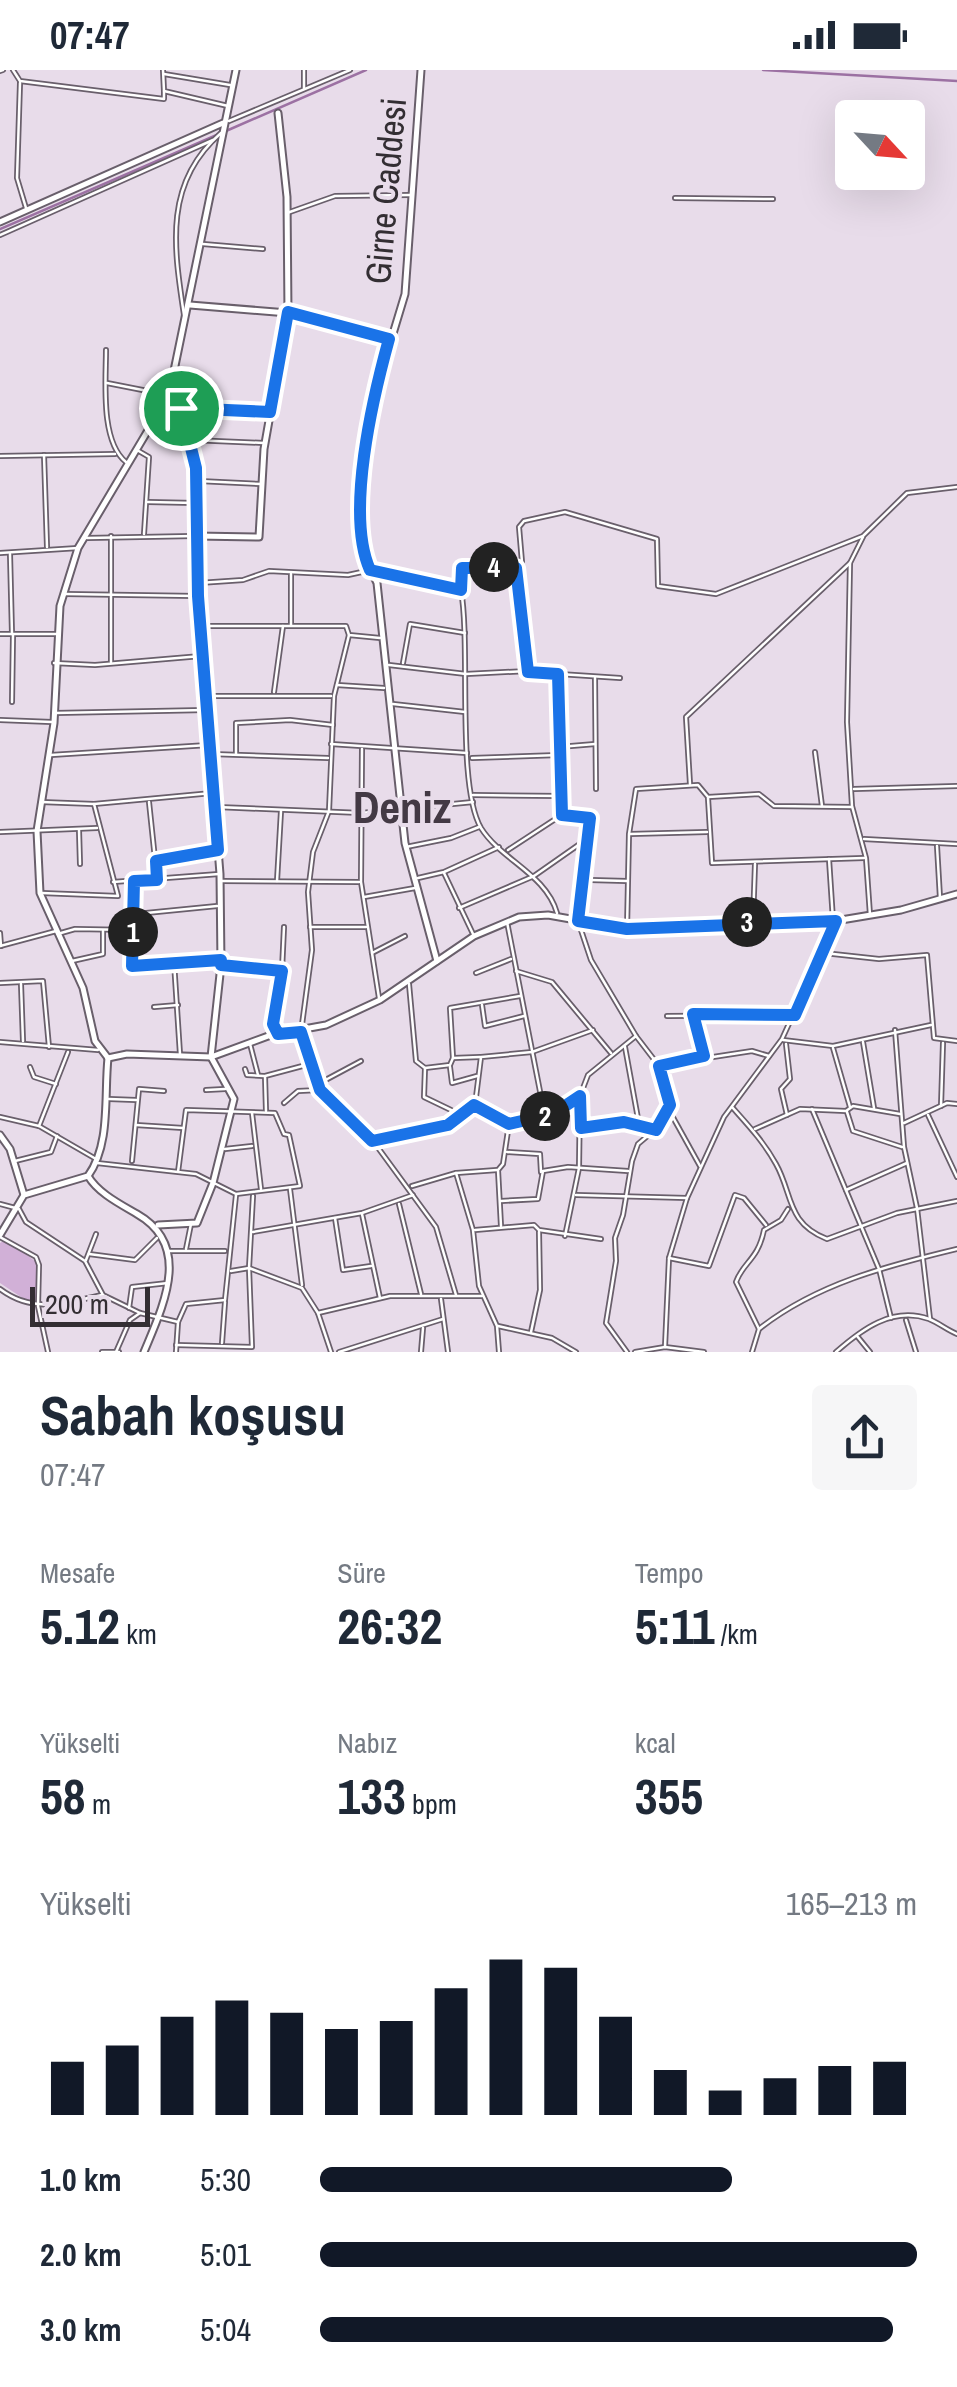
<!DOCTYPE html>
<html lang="tr">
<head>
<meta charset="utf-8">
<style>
	:root { --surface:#fff; --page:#f6f6f7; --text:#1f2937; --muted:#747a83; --accent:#111827 }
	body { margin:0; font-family:"Archivo Narrow",sans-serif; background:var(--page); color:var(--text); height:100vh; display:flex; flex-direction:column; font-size:38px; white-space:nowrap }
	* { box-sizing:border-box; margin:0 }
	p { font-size:32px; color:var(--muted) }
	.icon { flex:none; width:55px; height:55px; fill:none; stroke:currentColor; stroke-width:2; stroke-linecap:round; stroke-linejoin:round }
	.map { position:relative; height:1282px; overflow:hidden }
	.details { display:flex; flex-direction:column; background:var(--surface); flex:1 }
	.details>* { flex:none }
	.needle { width:65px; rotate:116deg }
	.tools { position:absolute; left:835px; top:30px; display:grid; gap:20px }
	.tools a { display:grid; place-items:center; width:90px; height:90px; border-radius:10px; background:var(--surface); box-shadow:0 10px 40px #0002; font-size:50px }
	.scale { position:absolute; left:30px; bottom:25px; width:120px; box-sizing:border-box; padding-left:10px; border:5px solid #332e33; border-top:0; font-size:28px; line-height:35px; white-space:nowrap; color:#332e33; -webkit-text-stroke:8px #e8dcea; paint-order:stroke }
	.pin { position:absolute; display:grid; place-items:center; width:85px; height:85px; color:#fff; margin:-42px; border:5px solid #fff; border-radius:50%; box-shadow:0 2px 10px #0007 }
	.km { position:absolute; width:50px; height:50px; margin:-25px; border-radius:50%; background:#222; color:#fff; font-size:28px; line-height:50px; text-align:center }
	.round { display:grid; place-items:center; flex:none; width:105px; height:105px; border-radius:10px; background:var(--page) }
	.head { display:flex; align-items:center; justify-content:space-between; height:170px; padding:0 40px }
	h1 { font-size:55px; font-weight:700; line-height:75px }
	.figures { display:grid; grid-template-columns:repeat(3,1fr); gap:15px; height:170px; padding:10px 40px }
	.figures div { display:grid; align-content:center }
	.figures b { font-size:50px; font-weight:700 }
	.figures small { font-size:28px; font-weight:400 }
	.figures p { font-size:28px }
	.chart { height:280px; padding:20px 40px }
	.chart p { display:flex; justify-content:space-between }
	.chart svg { width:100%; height:180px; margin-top:10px; stroke:var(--accent); stroke-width:6 }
	ul { padding:0 40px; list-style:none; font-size:32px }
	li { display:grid; grid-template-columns:160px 120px 1fr; align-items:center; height:75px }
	li i { height:25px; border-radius:12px; background:var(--accent) }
	.status { display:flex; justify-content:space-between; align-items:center; height:70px; padding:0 50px; background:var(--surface); direction:ltr }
	.status svg { height:28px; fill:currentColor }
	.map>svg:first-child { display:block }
</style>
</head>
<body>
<div class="status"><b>07:47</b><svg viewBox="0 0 49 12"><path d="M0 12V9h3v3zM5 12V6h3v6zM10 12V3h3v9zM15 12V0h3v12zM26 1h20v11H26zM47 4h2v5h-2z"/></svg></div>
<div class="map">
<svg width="957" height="1282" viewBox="0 0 957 1282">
	<rect width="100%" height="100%" fill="#e8dcea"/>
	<path fill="#d1b0d7" d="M7 1169 36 1192 38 1230 27 1231 0 1213V1173Z"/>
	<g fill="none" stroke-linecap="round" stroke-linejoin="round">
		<g stroke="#9c71a3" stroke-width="2.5">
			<path d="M763 0 957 11"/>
			<path d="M226 61 366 0"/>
			<path d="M0 159 219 64"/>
		</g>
		<defs>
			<g id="minor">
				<path d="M13 0 20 11 164 29V21"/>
				<path d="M163 0 164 21 228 36"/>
				<path d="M304 0V18"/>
				<path d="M0 1 3 0"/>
				<path d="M164 4 230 15"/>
				<path d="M20 13 17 108 26 138"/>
				<path d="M229 51 350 0"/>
				<path d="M675 128 773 129"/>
				<path d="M287 143 335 126 410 125"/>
				<path d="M0 165 213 70"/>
				<path d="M203 174 263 179"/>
				<path d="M290 243 388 269"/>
				<path d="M184 245C174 178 163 113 221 63"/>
				<path d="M106 280C106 311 100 371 126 392"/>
				<path d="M107 313 168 325"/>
				<path d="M183 338 270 342"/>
				<path d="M192 370 264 373"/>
				<path d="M137 380 149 387 144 464"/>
				<path d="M44 385 47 477"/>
				<path d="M0 386 115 384"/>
				<path d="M199 411 261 414"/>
				<path d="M148 432 195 433"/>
				<path d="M87 468 194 466"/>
				<path d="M0 483 78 478"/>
				<path d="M10 484 12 564"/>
				<path d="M850 493 847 652 852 736 866 788 870 845"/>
				<path d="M199 513 243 510 269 501 348 505 371 500 461 520C471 576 456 715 481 758 501 790 546 804 557 843"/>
				<path d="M461 517 462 497 514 498"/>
				<path d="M65 524 196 526"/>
				<path d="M291 555V504"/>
				<path d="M203 556H346L349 565 380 568"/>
				<path d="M0 564H57"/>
				<path d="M349 565 334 626 329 741 313 782 308 822 312 880 301 962 320 1020 365 1060 436 1157 456 1225"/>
				<path d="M111 592V466"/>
				<path d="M54 593 95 595 201 586"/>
				<path d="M403 593 410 554 465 563"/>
				<path d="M389 595 466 604 528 601 516 498 522 492 519 457 524 451 565 442 657 469 658 516 716 524 863 466 907 423 957 417"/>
				<path d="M529 602 620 608"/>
				<path d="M595 608 596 719"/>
				<path d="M337 615 384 618"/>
				<path d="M274 622 283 556"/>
				<path d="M210 626H331"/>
				<path d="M12 632 13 565"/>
				<path d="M393 634 465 642"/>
				<path d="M55 643 206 640"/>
				<path d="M0 650 52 652"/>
				<path d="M331 674 467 683"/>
				<path d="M559 677 595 674"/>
				<path d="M362 679 361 812 379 928"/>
				<path d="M815 682 822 736"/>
				<path d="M211 684 328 688"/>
				<path d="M236 684V653L290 650 333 655"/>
				<path d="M51 685 208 675"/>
				<path d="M559 686 562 743"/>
				<path d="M472 688 559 685 558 603"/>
				<path d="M690 714 686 647 850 493 863 467"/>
				<path d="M854 719 957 716"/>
				<path d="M473 725 562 726"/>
				<path d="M708 728 712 793 864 788"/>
				<path d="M41 732 94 734 212 723"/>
				<path d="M149 732 157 808"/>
				<path d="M217 737 361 743 473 732"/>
				<path d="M562 745 590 748 578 851 591 890 636 966"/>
				<path d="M79 760 80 794"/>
				<path d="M0 762 97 758"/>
				<path d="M630 764 707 762"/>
				<path d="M864 769 957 774"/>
				<path d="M937 776 940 828"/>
				<path d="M406 777 451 768 479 757"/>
				<path d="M508 780 560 746"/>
				<path d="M829 789 833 850"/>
				<path d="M156 791 217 780"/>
				<path d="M444 803 474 866"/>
				<path d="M418 808 444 802 499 777"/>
				<path d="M590 810 627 811"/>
				<path d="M134 811 132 896 219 890"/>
				<path d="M222 811 359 812"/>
				<path d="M277 811 281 741"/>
				<path d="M113 812 219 804"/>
				<path d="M42 823 118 826 94 734"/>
				<path d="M364 827 415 818"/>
				<path d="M459 838 534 806 584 771"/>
				<path d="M136 844 217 836"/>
				<path d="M753 851 755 794"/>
				<path d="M507 852 545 1047"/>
				<path d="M310 857H366"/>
				<path d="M627 859 629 764 636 719 698 715 708 727 759 724 774 736 852 737"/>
				<path d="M0 863 1 876"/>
				<path d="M61 863 75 859 132 860"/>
				<path d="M0 876 56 861"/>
				<path d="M372 883 405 866"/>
				<path d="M824 883 879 889 927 885 934 968 957 971"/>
				<path d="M72 891 103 884V861"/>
				<path d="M174 892 180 984"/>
				<path d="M224 896 282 901 273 953 278 963"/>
				<path d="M282 900 284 857"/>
				<path d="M516 901 552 912 611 983"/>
				<path d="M476 903 511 889"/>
				<path d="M0 913 43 911 49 977"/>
				<path d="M21 914 23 971"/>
				<path d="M409 914 416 991 425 998 424 1027 451 1040 454 1052"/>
				<path d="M482 935 485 956 524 946"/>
				<path d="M154 937 178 935"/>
				<path d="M693 944 704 984"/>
				<path d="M667 946 793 945"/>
				<path d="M895 960 904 1077 917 1138 930 1249"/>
				<path d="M783 970 833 976 931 955"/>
				<path d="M0 972 98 980"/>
				<path d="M863 972 874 1038"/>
				<path d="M250 974 258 1005"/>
				<path d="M786 974 790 1009 781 1019 787 1045"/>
				<path d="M625 977 639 1054"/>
				<path d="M833 978 850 1037"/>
				<path d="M453 988 450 938 520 926"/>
				<path d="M661 995 752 981 769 986"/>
				<path d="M30 997 34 1007 56 1014"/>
				<path d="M450 997 452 1013 477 1006"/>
				<path d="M425 998 450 995 453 988 480 987"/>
				<path d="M245 999 247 1005 264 1006"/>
				<path d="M318 1014 361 991"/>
				<path d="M206 1020 225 1019"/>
				<path d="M109 1029 136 1030"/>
				<path d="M284 1033 298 1021 319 1020"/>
				<path d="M476 1035 508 1054"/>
				<path d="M941 1036 943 973"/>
				<path d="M732 1037C748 1055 764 1072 776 1094 793 1124 786 1153 827 1169L897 1143 957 1131"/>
				<path d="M812 1039 879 1199 891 1248"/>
				<path d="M266 1041 265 1006 310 994"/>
				<path d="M670 1042 700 1096"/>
				<path d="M847 1042 853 1061 902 1077"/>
				<path d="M252 1043 261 1119"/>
				<path d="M928 1045 957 1107"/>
				<path d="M0 1047 39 1056 96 1089"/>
				<path d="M904 1053 947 1033 957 1034"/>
				<path d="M136 1055 183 1058"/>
				<path d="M39 1056 68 982"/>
				<path d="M584 1058 624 1052 654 1059"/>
				<path d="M755 1059 800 1039 846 1041 853 1036 900 1044"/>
				<path d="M373 1071 459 1050 475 1035 481 987 532 982 593 960"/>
				<path d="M225 1079 252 1076"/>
				<path d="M507 1082 540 1084 541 1102"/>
				<path d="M15 1091 51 1082 57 1066"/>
				<path d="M132 1091 139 1019 164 1021"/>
				<path d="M97 1093 196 1104 236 1124 300 1116 289 1065 284 1064 275 1043 186 1040 178 1102"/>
				<path d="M456 1103 473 1160 479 1216 497 1256 499 1282"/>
				<path d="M412 1116 456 1103 497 1100"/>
				<path d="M290 1119 302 1215"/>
				<path d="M846 1120 907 1093"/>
				<path d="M576 1125 687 1128"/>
				<path d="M501 1131 538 1129 543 1101 568 1097 628 1101"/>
				<path d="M0 1134 19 1139 26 1152 85 1191 103 1225 140 1243 178 1252"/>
				<path d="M399 1134 421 1224"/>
				<path d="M362 1144 380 1228"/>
				<path d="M335 1148 343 1200 371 1196"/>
				<path d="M501 1156 498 1100 503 1094 509 1054 553 1045 579 1027"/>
				<path d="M475 1160 534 1155 539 1160 601 1169"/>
				<path d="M253 1162 362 1143 413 1125"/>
				<path d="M565 1166 579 1098 580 1026 588 1005 636 966 659 996 670 1035 664 1052 638 1074 632 1091 623 1145 615 1168 616 1191 606 1253 627 1282"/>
				<path d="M0 1167 36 1187 39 1195 38 1236 48 1282"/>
				<path d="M186 1179 191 1154"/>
				<path d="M168 1181H225"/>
				<path d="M89 1184 135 1190 157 1168"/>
				<path d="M669 1188 709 1196 735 1125 744 1128 766 1155"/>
				<path d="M86 1190 96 1164"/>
				<path d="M231 1201 249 1198 302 1218 318 1243 331 1282"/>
				<path d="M0 1219C33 1244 65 1233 102 1225"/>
				<path d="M441 1229 448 1282"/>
				<path d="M129 1238 132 1217 168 1213"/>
				<path d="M318 1243 390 1226H482"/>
				<path d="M906 1250 916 1282"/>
				<path d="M498 1256 552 1268 576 1282"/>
				<path d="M759 1259C816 1214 886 1196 957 1179"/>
				<path d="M531 1262 540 1220 539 1162"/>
				<path d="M857 1266 870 1282"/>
				<path d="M222 1273 225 1232"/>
				<path d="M176 1275 252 1277 249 1198 253 1126"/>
				<path d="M665 1277 669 1188 687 1128 724 1047 782 969 836 851"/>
				<path d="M102 1282H119"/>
				<path d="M116 1282 130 1250 140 1243"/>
				<path d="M176 1282 178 1252 186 1234 225 1230 236 1125"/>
				<path d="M339 1282 443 1249"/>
				<path d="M421 1282 423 1258"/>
				<path d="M635 1282 665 1277 704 1282"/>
				<path d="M752 1282 759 1259 736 1212C743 1192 758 1190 764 1160L781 1150 788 1139"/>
				<path d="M836 1282C861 1260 892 1236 929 1249 939 1253 947 1260 957 1264"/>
			</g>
			<g id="tertiary">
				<path d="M421 0 405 224 373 330 361 445 364 486 377 513 405 773 437 891"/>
				<path d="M0 152 223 53"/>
				<path d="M190 235 288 243"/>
				<path d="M196 466 259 467 264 379 288 243 287 127 278 43"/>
				<path d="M108 988 95 971 83 918 40 823 37 761 54 653 60 536 78 478 169 325 236 0"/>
				<path d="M108 988 127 984 211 987 271 965 326 955 380 930 474 866 519 847 548 845 627 859 706 853 829 852 901 840 957 824"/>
				<path d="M0 1065 10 1079 24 1125"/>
				<path d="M88 1106C98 1123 120 1134 137 1144 193 1176 163 1236 144 1282"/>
				<path d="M158 1155 197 1153 213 1113 234 1029 211 987 221 895 220 804 198 526 196 398 178 328 169 325"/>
				<path d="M0 1165 24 1125 88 1106C111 1074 104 1026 108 988"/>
			</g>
		</defs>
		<use href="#minor" stroke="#695f6b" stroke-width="6"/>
		<use href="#tertiary" stroke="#695f6b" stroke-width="9"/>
		<use href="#minor" stroke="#fff" stroke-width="2.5"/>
		<use href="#tertiary" stroke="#fff" stroke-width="5"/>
	</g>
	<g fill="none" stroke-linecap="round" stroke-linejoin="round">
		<defs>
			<path id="route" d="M288 242 389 269C373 327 345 444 370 500L461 520 462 498H516L528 602 558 604 562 745 590 748 578 851 627 859 836 851 795 945 693 944 704 986 659 996 670 1035 656 1060 624 1052 581 1058 580 1026 553 1044 509 1054 474 1035 448 1055 372 1071 320 1020 301 962 278 964 273 954 282 901 221 895V890L132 896 134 811 157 810 156 791 218 780 198 526 196 398 181 338 270 342Z"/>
		</defs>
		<use href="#route" stroke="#fff" stroke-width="20"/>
		<use href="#route" stroke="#1a73e8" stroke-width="12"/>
	</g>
	<g text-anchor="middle" stroke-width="8" stroke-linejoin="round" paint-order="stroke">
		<g font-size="35" fill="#332e33" stroke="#e8dcea">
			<text transform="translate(386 121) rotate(-85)" y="12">Girne Caddesi</text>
		</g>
		<g font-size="45" font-weight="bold" fill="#433944" stroke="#e8dcea">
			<text x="402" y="753">Deniz</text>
		</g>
	</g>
</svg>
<div class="tools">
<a><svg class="needle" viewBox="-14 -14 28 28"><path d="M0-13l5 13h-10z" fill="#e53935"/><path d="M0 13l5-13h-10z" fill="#747a83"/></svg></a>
</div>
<div class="scale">200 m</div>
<div class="pin" style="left:181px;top:338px;background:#1e9e55"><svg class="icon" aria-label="arrive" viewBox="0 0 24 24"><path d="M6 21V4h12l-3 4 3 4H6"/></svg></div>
<b class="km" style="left:133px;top:862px">1</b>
<b class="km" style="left:545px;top:1046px">2</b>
<b class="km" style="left:747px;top:852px">3</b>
<b class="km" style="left:494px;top:497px">4</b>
</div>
<section class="details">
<div class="head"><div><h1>Sabah koşusu</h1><p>07:47</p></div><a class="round"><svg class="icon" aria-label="share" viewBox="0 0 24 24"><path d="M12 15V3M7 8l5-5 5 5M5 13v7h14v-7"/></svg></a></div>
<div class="figures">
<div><p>Mesafe</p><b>5.12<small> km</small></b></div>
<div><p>Süre</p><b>26:32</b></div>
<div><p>Tempo</p><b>5:11<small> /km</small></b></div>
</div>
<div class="figures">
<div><p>Yükselti</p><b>58<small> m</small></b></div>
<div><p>Nabız</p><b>133<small> bpm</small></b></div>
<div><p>kcal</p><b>355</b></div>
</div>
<div class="chart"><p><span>Yükselti</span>165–213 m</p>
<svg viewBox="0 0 160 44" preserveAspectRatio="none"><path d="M5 44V31M15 44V27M25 44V20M35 44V16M45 44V19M55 44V23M65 44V21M75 44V13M85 44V6M95 44V8M105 44V20M115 44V33M125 44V38M135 44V35M145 44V32M155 44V31"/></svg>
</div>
<ul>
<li><b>1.0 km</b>5:30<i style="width:69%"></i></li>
<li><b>2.0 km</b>5:01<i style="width:100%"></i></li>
<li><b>3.0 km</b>5:04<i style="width:96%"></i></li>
</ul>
</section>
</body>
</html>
